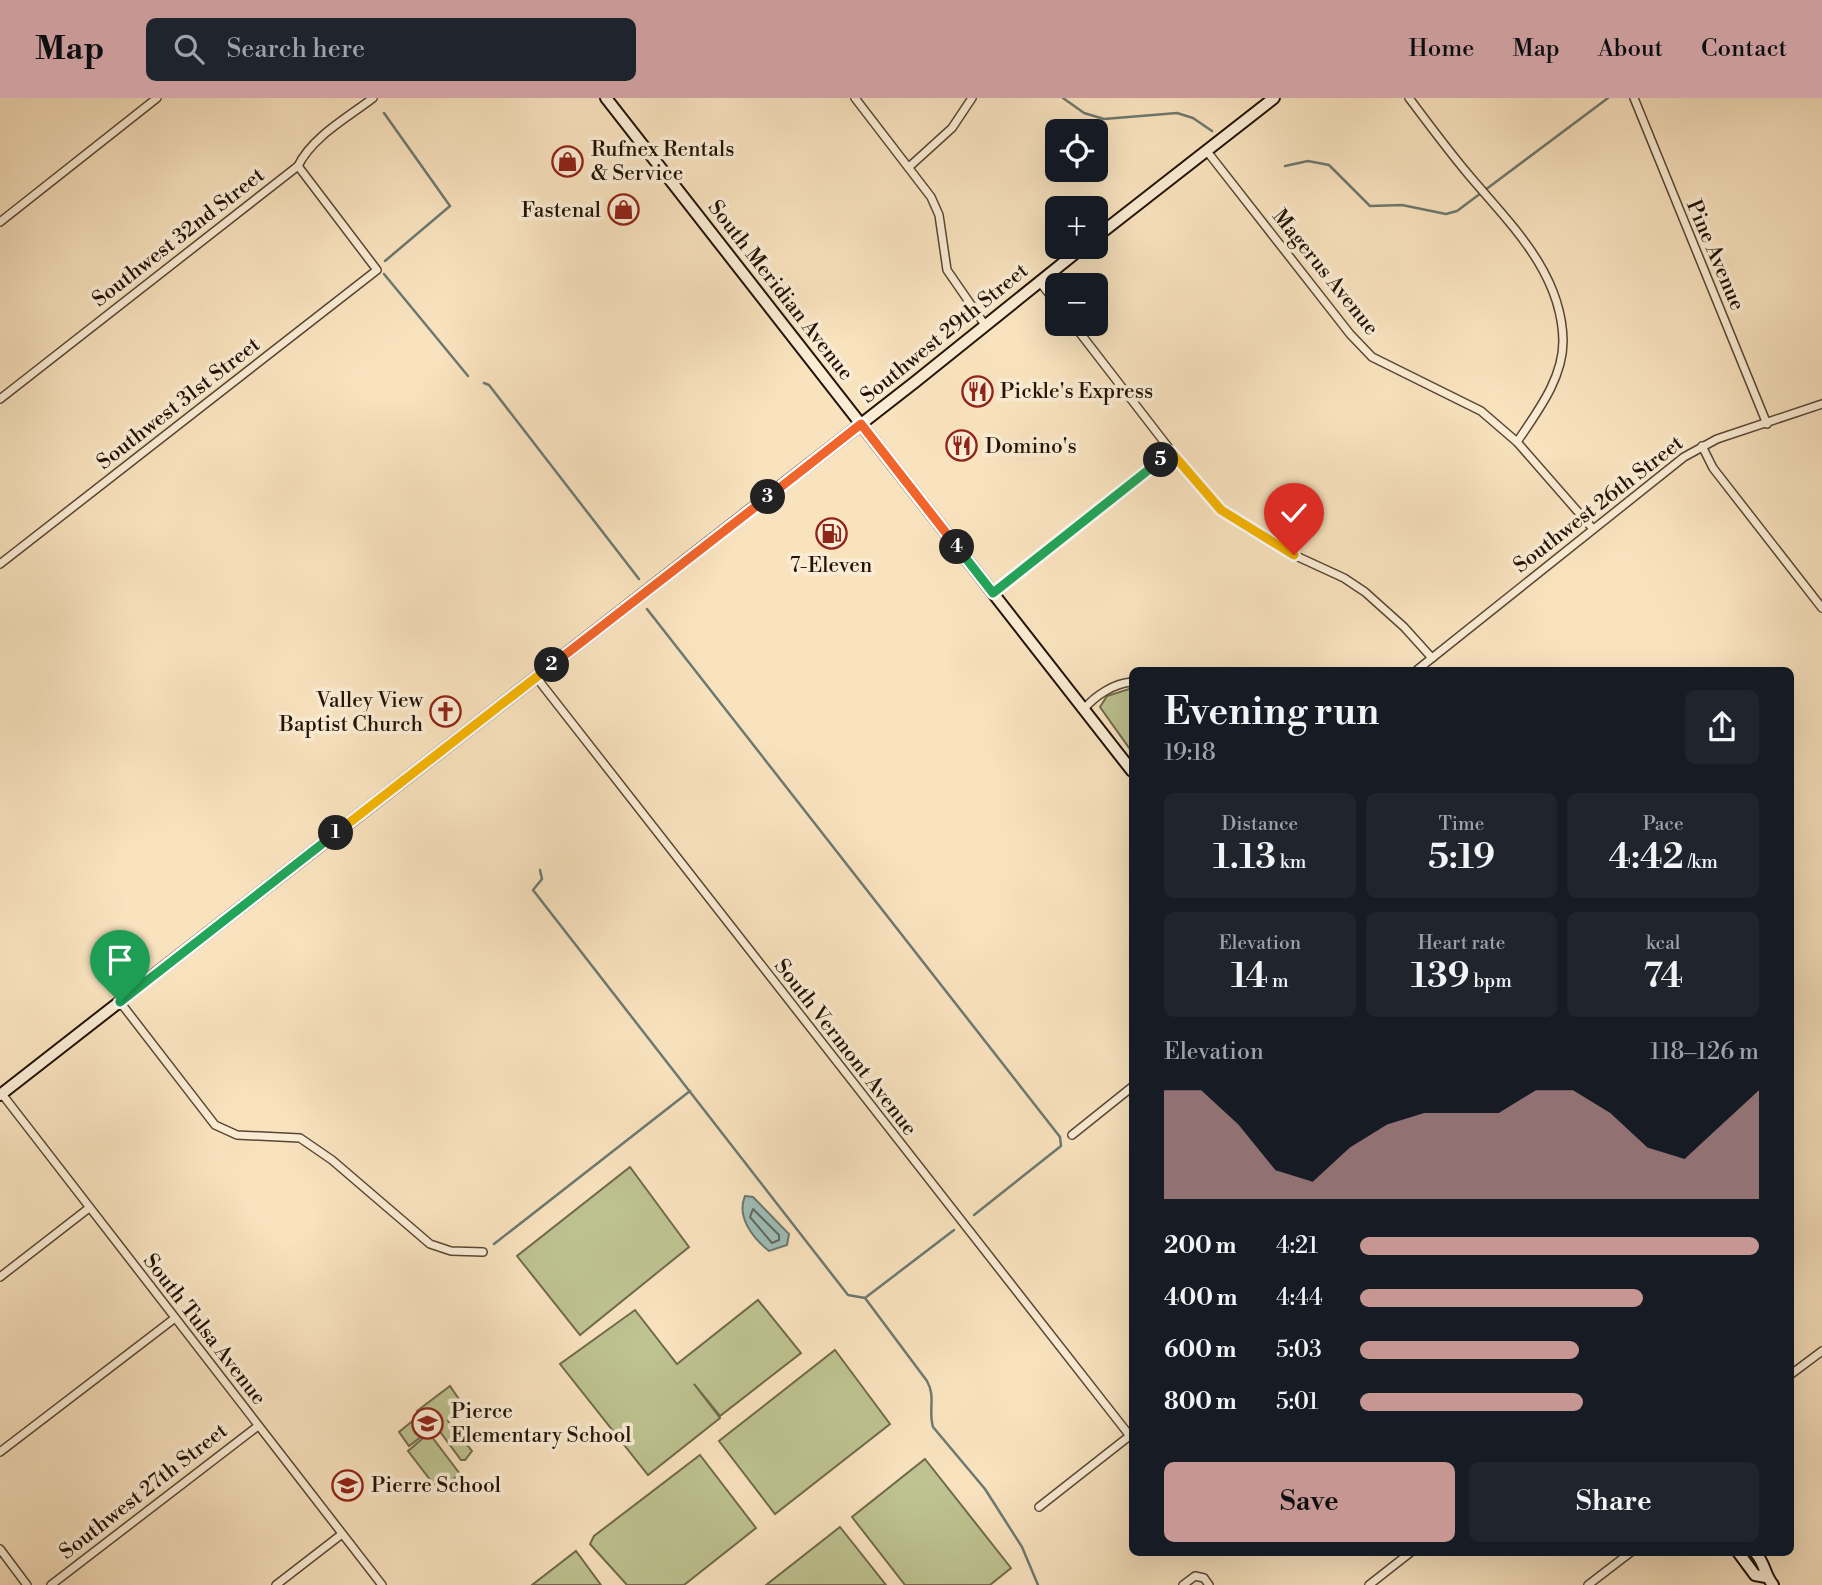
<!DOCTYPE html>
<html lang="en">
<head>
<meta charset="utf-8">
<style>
	:root { --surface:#171b24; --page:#20242c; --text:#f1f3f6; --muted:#9ea1a6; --accent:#c59692 }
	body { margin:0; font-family:"Libre Bodoni",serif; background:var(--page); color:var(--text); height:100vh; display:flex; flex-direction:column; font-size:26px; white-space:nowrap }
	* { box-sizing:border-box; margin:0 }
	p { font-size:23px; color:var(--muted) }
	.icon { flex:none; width:38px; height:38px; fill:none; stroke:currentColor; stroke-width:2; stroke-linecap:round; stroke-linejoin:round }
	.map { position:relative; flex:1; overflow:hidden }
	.panel { position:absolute; left:1129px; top:569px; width:665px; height:889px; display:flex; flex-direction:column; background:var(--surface); border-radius:10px; box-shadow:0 7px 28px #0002 }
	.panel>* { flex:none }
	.controls { position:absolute; left:1045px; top:21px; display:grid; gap:14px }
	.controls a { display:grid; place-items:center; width:63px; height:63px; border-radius:10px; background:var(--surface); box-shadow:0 7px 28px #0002; font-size:35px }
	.pin { position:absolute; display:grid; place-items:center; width:60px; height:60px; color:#fff; margin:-72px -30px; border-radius:50% 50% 50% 0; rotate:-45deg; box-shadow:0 0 7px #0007 }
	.pin .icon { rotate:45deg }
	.km { position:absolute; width:35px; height:35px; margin:-18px; border-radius:50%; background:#222; color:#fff; font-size:19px; line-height:35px; text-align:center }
	.round { display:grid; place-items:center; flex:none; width:74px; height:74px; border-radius:10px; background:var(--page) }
	.overview { display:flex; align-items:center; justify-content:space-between; height:119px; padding:0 35px }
	h1 { font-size:38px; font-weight:600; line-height:52px }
	.figures { display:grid; grid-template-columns:repeat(3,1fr); gap:10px; height:119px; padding:7px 35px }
	.figures div { display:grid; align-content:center; border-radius:10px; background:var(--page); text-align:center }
	.figures b { font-size:35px; font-weight:600 }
	.figures small { font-size:19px; font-weight:400 }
	.figures p { font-size:19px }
	.chart { height:196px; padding:14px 35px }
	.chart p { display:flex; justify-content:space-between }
	.chart svg { width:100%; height:126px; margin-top:7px; fill:var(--accent); opacity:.7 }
	.action { display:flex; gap:14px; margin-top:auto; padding:14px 35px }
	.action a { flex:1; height:80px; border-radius:10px; background:var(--accent); color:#111; font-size:28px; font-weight:600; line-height:80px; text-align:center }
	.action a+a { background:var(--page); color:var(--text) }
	ul { padding:0 35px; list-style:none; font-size:23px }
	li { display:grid; grid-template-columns:112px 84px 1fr; align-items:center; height:52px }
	li i { height:18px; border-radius:9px; background:var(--accent) }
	header { display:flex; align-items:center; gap:42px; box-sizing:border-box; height:98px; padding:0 35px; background:var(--accent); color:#111 }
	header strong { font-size:33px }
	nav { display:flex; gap:38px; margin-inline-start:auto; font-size:24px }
	.search { width:490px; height:63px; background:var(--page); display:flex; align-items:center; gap:18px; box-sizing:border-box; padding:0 24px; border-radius:10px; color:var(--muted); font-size:26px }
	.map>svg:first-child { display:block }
</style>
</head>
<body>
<header>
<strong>Map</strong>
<div class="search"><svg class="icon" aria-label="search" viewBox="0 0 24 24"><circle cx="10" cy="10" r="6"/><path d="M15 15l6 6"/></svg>Search here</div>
<nav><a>Home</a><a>Map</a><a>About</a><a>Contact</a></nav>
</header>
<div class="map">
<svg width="1822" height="1487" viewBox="0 0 1822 1487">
	<rect width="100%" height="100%" fill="#f9e3bf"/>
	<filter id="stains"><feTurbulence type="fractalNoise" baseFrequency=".00286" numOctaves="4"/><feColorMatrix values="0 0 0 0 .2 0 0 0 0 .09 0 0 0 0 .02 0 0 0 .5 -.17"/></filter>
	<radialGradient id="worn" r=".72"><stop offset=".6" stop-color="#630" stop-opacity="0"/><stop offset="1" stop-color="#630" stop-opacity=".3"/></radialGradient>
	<g fill="#bec391" stroke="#706a4c" stroke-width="2">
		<path d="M1132 590V654L1100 609 1107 598Z"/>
		<path d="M630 1069 689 1149 580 1237 517 1158Z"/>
		<path d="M758 1202 801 1255 720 1318 694 1286 720 1320 648 1377 560 1266 635 1212 677 1266Z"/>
		<path d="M835 1252 890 1326 775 1416 719 1343Z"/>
		<path d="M450 1288 465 1310 448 1323 472 1353 465 1362H461L438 1331 423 1326 417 1313Z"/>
		<path d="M415 1321 426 1335 409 1348 399 1334Z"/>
		<path d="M429 1335 460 1376 438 1392 408 1353Z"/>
		<path d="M700 1357 756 1430 684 1487H627L590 1446 594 1438Z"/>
		<path d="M925 1361 1011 1470 990 1487H905L852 1419Z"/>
		<path d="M840 1429 886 1487H766Z"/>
		<path d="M576 1453 601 1487H532Z"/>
	</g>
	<path fill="#9ebdb7" stroke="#6d7970" stroke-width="2" d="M745 1098 753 1099 789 1136 787 1147 769 1153C753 1140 736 1119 745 1098Z"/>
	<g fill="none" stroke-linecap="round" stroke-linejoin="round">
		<path stroke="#60685e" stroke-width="2" d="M753 1111 779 1137V1142L772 1145 750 1119Z"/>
		<g stroke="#6d7970" stroke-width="2.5">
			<path d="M1063 0 1084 15 1104 21 1177 15 1193 20 1212 33"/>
			<path d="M384 15 450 108 385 163"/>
			<path d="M1285 68 1308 63 1329 67 1370 108 1402 107 1446 116 1457 113 1608 0"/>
			<path d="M384 176 468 278"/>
			<path d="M484 285 489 287 639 481"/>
			<path d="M647 511 1060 1039 1061 1048 974 1117"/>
			<path d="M540 772 542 781 533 792 848 1197 865 1200 927 1283C936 1299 928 1312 933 1329L985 1391 1022 1449 1038 1487"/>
			<path d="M494 1146 690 993"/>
			<path d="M865 1200 954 1132"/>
		</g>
		<defs>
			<g id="street">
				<path d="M855 0 931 99 939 117 947 172 985 227"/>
				<path d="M1409 0C1428 25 1447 51 1468 76 1509 125 1562 174 1563 243 1563 281 1537 314 1517 344"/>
				<path d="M1634 0 1767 326"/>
				<path d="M1206 52 1350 236 1372 259 1481 313 1517 344 1593 431"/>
				<path d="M909 69 952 30 972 0"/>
				<path d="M0 124 157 0"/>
				<path d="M1039 183 1057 206"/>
				<path d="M1073 226 1199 389 1221 412 1248 431 1294 457 1344 480 1365 494 1404 529 1432 560"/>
				<path d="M0 301 298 68C312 39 347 20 373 0"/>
				<path d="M1702 348 1713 370 1822 510"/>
				<path d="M0 466 377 172 298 68"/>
				<path d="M993 495 1171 354"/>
				<path d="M1417 572 1684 359 1717 341 1822 306"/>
				<path d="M536 579 1130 1338"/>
				<path d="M1084 611C1095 598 1114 585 1132 584"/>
				<path d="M120 904 215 1027 237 1037 300 1040 332 1062 430 1146 451 1153 483 1154"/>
				<path d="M2 996 382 1487"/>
				<path d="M1072 1037 1132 989"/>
				<path d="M0 1179 89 1110"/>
				<path d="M1790 1277 1822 1253"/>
				<path d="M0 1354 175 1220"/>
				<path d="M1039 1409 1132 1336"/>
				<path d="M0 1451 27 1487"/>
				<path d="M51 1487 258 1328"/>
				<path d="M276 1487 342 1436"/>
				<path d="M1183 1487 1195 1478 1204 1480 1209 1487"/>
				<path d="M1369 1487 1411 1454"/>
				<path d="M1588 1487 1631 1454"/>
			</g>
			<g id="secondary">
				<path d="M606 0 1132 673"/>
				<path d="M1096 139 1274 0"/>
				<path d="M0 997 915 284 1083 149"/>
				<path d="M1738 1454 1755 1477 1766 1479"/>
				<path d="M1755 1454C1766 1467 1764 1476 1773 1487"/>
			</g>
		</defs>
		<use href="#street" stroke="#584634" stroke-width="10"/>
		<use href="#secondary" stroke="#231206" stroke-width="14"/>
		<use href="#street" stroke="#fbedd5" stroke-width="7"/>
		<use href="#secondary" stroke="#fbedd5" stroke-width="10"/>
	</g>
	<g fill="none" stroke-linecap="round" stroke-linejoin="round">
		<defs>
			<path id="split-1" d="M120 904 336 735"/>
			<path id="split-2" d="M336 735 552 567"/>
			<path id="split-3" d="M552 567 768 399"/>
			<path id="split-4" d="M768 399 861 326 957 449"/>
			<path id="split-5" d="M957 449 993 495 1161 362"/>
			<path id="split-6" d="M1161 362 1171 354 1221 412 1294 457"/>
		</defs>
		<use href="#split-1" stroke="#fff" stroke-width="14"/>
		<use href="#split-2" stroke="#fff" stroke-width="14"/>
		<use href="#split-3" stroke="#fff" stroke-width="14"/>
		<use href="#split-4" stroke="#fff" stroke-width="14"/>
		<use href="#split-5" stroke="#fff" stroke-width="14"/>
		<use href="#split-6" stroke="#fff" stroke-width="14"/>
		<use href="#split-1" stroke="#22a559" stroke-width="9"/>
		<use href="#split-2" stroke="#f5b400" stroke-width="9"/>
		<use href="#split-3" stroke="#f0652b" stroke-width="9"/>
		<use href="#split-4" stroke="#f0652b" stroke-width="9"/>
		<use href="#split-5" stroke="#22a559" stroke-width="9"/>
		<use href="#split-6" stroke="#f5b400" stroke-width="9"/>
	</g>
	<defs>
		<symbol id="shop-ring" viewBox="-11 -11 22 22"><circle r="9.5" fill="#fbedd5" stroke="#8f2418" stroke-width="1.5"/><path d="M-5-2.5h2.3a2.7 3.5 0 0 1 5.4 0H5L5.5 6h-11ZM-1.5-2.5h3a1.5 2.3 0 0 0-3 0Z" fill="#8f2418"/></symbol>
		<symbol id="restaurant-ring" viewBox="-11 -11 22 22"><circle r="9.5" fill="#fbedd5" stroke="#8f2418" stroke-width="1.5"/><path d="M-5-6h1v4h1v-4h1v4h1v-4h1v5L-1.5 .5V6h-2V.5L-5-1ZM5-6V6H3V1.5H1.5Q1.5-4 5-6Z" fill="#8f2418"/></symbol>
		<symbol id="fuel-ring" viewBox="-11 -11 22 22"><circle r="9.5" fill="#fbedd5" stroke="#8f2418" stroke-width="1.5"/><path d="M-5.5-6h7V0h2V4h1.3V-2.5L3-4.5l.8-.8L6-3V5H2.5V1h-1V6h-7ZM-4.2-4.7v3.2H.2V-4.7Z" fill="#8f2418"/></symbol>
		<symbol id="church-ring" viewBox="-11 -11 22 22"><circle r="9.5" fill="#fbedd5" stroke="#8f2418" stroke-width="1.5"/><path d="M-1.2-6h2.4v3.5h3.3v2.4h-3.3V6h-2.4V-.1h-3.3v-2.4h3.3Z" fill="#8f2418"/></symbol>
		<symbol id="school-ring" viewBox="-11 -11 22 22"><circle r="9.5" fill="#fbedd5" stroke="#8f2418" stroke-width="1.5"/><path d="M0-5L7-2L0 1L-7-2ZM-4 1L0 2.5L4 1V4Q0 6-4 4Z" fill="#8f2418"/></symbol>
	</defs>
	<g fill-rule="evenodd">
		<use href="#shop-ring" x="550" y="46" width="35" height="35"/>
		<use href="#shop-ring" x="606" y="94" width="35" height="35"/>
		<use href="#restaurant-ring" x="960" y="276" width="35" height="35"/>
		<use href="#restaurant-ring" x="944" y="330" width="35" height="35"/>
		<use href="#fuel-ring" x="814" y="418" width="35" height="35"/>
		<use href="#church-ring" x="428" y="596" width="35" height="35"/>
		<use href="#school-ring" x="410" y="1308" width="35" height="35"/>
		<use href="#school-ring" x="330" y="1370" width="35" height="35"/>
	</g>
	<g text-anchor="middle" stroke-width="7" stroke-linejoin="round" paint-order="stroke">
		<g font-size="21" fill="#231206" stroke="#fbedd5" text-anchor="start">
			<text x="591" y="58">Rufnex Rentals<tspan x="591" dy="24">&amp; Service</tspan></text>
			<text x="601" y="119" text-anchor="end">Fastenal</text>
			<text x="1000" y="300">Pickle's Express</text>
			<text x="985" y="355">Domino's</text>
			<text x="831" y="474" text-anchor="middle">7-Eleven</text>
			<text x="423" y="609" text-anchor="end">Valley View<tspan x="423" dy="24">Baptist Church</tspan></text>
			<text x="451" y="1320">Pierce<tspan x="451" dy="24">Elementary School</tspan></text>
			<text x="371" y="1394">Pierre School</text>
		</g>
		<g font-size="21" fill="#231206" stroke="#fbedd5">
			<text transform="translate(178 139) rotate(-38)" y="7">Southwest 32nd Street</text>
			<text transform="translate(1716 157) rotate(67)" y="7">Pine Avenue</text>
			<text transform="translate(1326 174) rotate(51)" y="7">Magerus Avenue</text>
			<text transform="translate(781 192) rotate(52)" y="7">South Meridian Avenue</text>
			<text transform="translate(944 235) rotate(-39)" y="7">Southwest 29th Street</text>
			<text transform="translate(178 305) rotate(-38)" y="7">Southwest 31st Street</text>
			<text transform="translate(1598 406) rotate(-38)" y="7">Southwest 26th Street</text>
			<text transform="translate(846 949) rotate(52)" y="7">South Vermont Avenue</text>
			<text transform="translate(205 1231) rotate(52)" y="7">South Tulsa Avenue</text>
			<text transform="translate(143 1393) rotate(-38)" y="7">Southwest 27th Street</text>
		</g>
	</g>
	<rect width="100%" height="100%" filter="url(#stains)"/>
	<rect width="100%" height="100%" fill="url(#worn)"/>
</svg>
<div class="controls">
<a><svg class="icon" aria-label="locate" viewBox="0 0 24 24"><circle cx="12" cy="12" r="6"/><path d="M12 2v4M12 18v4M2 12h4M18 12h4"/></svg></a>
<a>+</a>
<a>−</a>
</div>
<div class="pin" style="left:120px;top:904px;background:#1e9e55"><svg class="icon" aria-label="arrive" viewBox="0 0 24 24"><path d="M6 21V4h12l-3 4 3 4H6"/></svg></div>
<div class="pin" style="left:1294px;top:457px;background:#d93025"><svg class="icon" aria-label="check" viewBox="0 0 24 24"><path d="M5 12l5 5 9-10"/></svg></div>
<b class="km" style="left:336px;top:735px">1</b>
<b class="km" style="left:552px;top:567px">2</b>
<b class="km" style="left:768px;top:399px">3</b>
<b class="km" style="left:957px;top:449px">4</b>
<b class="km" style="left:1161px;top:362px">5</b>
<section class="panel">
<div class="overview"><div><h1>Evening run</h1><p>19:18</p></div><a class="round"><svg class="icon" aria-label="share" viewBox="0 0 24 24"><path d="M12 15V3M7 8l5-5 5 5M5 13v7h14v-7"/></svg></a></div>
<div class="figures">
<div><p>Distance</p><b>1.13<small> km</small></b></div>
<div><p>Time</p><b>5:19</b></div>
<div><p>Pace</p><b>4:42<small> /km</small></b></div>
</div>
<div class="figures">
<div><p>Elevation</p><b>14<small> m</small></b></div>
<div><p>Heart rate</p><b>139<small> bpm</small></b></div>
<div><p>kcal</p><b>74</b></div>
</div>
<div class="chart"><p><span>Elevation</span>118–126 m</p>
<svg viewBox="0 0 160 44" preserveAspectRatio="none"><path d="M0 44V6L10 6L20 18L30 34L40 38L50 26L60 18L70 14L80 14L90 14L100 6L110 6L120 14L130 26L140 30L150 18L160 6V44z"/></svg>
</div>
<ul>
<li><b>200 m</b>4:21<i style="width:100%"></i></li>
<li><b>400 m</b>4:44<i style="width:71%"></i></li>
<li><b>600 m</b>5:03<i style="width:55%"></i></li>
<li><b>800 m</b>5:01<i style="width:56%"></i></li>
</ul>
<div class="action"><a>Save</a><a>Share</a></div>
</section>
</div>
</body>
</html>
